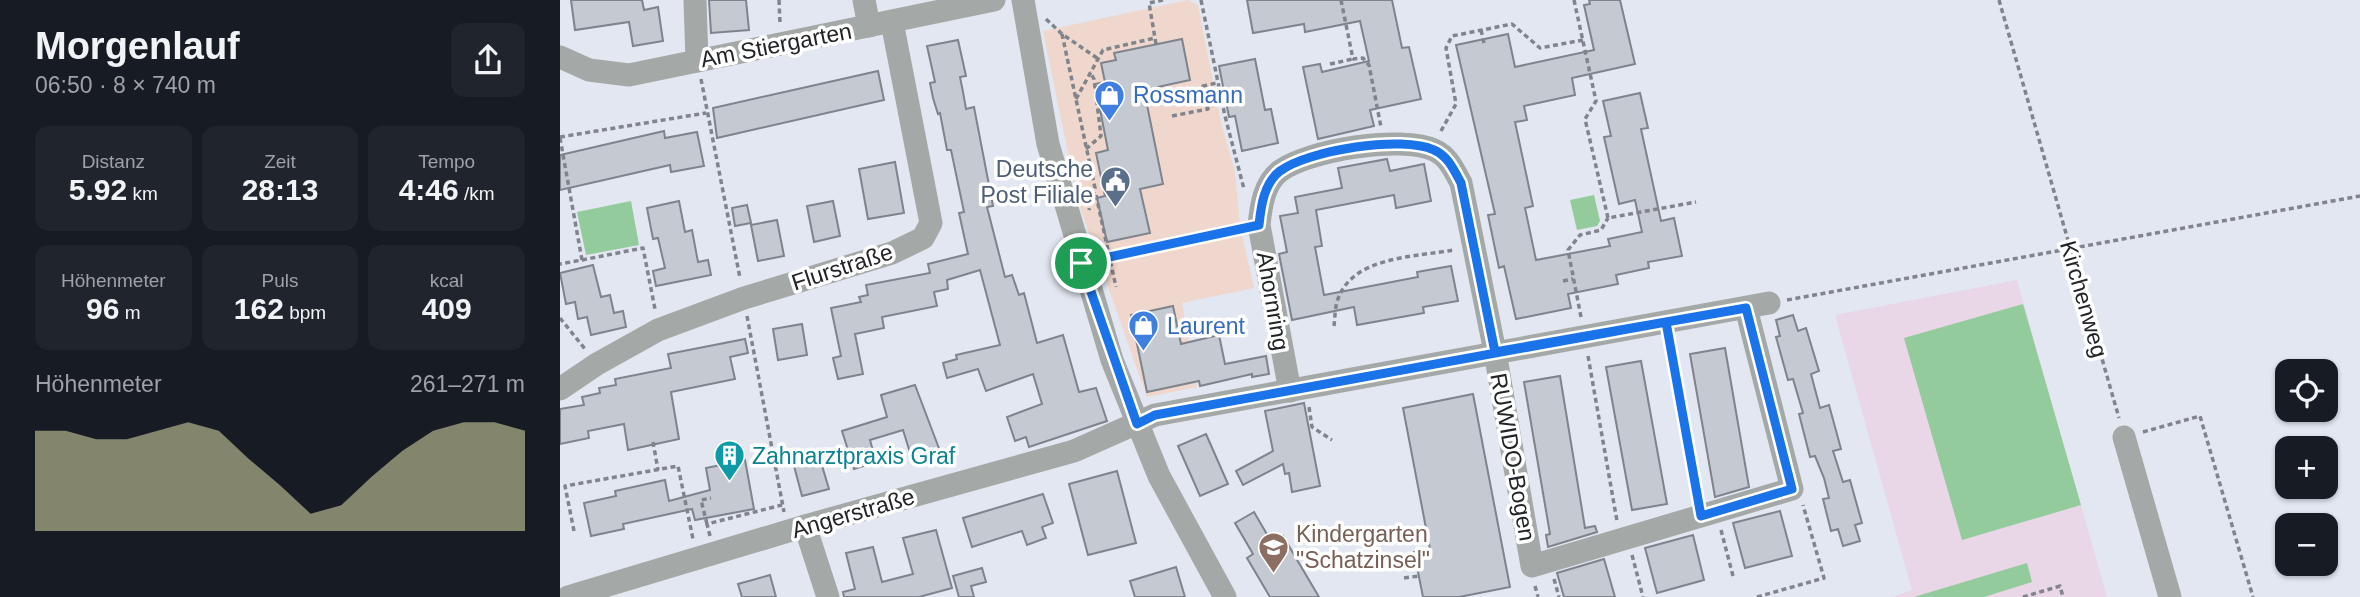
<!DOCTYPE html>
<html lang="de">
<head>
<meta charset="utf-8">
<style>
	:root { --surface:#171b24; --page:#20242c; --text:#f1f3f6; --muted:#9ea1a6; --accent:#b1b48b }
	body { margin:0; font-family:Arial,sans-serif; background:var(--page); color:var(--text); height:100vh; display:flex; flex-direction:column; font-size:26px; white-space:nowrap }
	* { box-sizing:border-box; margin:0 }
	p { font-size:23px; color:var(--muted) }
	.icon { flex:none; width:38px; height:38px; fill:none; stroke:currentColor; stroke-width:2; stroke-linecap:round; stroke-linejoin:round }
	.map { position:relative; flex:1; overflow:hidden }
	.side { display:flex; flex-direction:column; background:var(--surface); width:560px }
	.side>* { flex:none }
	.tools { position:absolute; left:1715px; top:359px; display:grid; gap:14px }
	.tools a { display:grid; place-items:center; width:63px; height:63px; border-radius:14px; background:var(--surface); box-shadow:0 2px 5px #0004; font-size:35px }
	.pin { position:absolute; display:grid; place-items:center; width:60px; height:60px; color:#fff; margin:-30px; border:4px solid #fff; border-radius:50%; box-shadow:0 2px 7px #0007 }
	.round { display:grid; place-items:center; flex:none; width:74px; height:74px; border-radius:14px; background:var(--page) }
	.overview { display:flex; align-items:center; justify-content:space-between; height:119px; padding:0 35px }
	h1 { font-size:38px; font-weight:800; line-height:52px }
	.metrics { display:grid; grid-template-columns:repeat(3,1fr); gap:10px; height:119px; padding:7px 35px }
	.metrics div { display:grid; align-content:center; border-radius:14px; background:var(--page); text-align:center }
	.metrics b { font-size:30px; font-weight:800 }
	.metrics small { font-size:19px; font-weight:400 }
	.metrics p { font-size:19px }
	.chart { height:196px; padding:14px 35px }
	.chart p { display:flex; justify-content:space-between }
	.chart svg { width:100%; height:126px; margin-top:7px; fill:var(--accent); opacity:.7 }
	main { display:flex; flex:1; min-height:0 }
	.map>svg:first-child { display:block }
</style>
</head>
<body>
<main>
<section class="side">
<div class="overview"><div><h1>Morgenlauf</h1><p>06:50 · 8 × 740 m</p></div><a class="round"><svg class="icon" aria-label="share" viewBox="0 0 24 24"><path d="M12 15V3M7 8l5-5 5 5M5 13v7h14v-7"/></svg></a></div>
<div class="metrics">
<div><p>Distanz</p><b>5.92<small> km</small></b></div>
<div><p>Zeit</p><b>28:13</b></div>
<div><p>Tempo</p><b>4:46<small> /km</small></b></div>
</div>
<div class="metrics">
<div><p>Höhenmeter</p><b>96<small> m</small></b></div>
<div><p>Puls</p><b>162<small> bpm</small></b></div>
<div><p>kcal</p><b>409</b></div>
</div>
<div class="chart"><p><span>Höhenmeter</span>261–271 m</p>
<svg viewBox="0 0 160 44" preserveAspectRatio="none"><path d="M0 44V9L10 9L20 12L30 12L40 9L50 6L60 9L70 19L80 28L90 38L100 35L110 25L120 16L130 9L140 6L150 6L160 9V44z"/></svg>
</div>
</section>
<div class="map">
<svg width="1800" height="597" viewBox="0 0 1800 597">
	<rect width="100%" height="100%" fill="#e2e7f1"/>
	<path fill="#efd7cd" d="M628 0 638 5 661 122 675 172 680 226 694 288 622 303 637 387 587 397 518 202 483 31Z"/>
	<path fill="#e9d6e7" d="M1457 280 1547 597H1332L1352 590 1275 315Z"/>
	<g fill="#94cb9c">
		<path d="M1034 195 1040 221 1037 226 1017 230 1010 200Z"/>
		<path d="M71 201 79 245 26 255 17 212Z"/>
		<path d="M1463 304 1521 505 1402 540 1344 338Z"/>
		<path d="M1467 563 1472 582 1424 597H1354Z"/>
	</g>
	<g fill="#c4c9d2" stroke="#7f838c" stroke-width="2">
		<path d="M11 0H82L84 10 98 7 103 41 73 46 69 22 15 30Z"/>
		<path d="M149 0H186L189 30 151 33Z"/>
		<path d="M687 0H832L842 48 849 47 861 99 810 110 814 126 758 139 743 67 760 64 762 72 809 61 800 21 745 32 744 24 693 33Z"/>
		<path d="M1029 0H1060L1075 64 1012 78 1015 95 964 106 967 120 955 122 973 206 965 208 976 260 1050 246 1048 239 1082 232 1075 200 1059 204 1044 137 1051 136 1043 101 1080 93 1088 128 1081 129 1101 221 1114 218 1122 256 1088 262 1089 268 1056 275 1058 284 1008 294 1011 308 956 319 944 266 939 268 928 215 935 214 896 45 948 34 955 67 1034 50 1024 5 1030 4Z"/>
		<path d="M622 39 630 80 584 90 603 184 580 189 590 233 547 242 537 198 545 196 536 153 548 150 535 84 545 82 541 63 556 60 554 53Z"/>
		<path d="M398 40 406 76 400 77 403 92 406 109 414 107 433 206 427 207 445 277 452 275 459 295 464 293 477 343 503 335 519 392 536 388 547 421 469 447 466 437 455 441 447 417 482 404 473 374 426 391 418 369 387 378 383 363 397 359 396 355 440 345 420 270 387 280 388 289 374 292 377 306 322 317 324 328 295 334 303 374 278 379 273 358 281 356 271 308 301 302 299 297 308 295 306 285 370 273 368 264 408 254 399 213 404 212 391 150H387L380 113 378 114 373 98 370 83 375 82 367 46Z"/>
		<path d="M695 59 705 110 711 109 718 143 682 151 675 116 669 117 659 66Z"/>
		<path d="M318 71 324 100 157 138 153 108Z"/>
		<path d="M104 131 105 138 137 132 144 166 111 172 110 165 0 190V155Z"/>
		<path d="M827 159 830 171 864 164 871 201 836 208 834 195 756 210 762 246 755 247 764 295 858 277 857 272 891 266 898 301 863 307 864 313 797 325 794 307 732 320 719 254 727 252 720 216 738 213 735 197 782 188 778 168Z"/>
		<path d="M335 162 344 213 308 219 299 169Z"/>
		<path d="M119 201 125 232 132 230 138 262 148 260 151 275 96 286 93 271 105 268 98 238 93 239 87 208Z"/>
		<path d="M273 201 280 236 254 242 247 206Z"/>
		<path d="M187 205 191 223 175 226 172 208Z"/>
		<path d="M217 220 224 256 198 261 191 225Z"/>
		<path d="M33 265 41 297 50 295 54 313 63 311 66 327 31 335 27 317 18 319 15 302 6 304 0 273Z"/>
		<path d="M613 306 621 344 659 335 665 364 706 356 709 374 692 377V374L640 386 639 381 587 392 571 315Z"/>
		<path d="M1233 315 1238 331 1246 328 1259 371 1251 374 1260 408 1269 405 1281 449 1273 451 1283 482 1290 480 1302 523 1295 525 1300 541 1283 546 1278 529 1271 531 1263 499 1269 498 1264 478 1255 456 1250 457 1239 414 1243 413 1233 379 1228 380 1216 337 1220 336 1216 320Z"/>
		<path d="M242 324 247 355 218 360 213 329Z"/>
		<path d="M185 339 188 353 170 357 175 379 111 392 119 439 68 450 64 424 28 431 29 438 0 444V409L24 405 22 397 40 393 39 388 56 385 55 379 111 368 108 354Z"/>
		<path d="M1165 348 1189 487 1155 497 1130 354Z"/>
		<path d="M1081 361 1107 504 1072 510 1046 367Z"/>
		<path d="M1000 376 1025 528 1035 526 1037 532 988 547 986 535 990 534 964 382Z"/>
		<path d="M355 385 380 451 352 459 343 430 310 440 316 462 294 469 282 431 327 417 321 395Z"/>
		<path d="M913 394 950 587 899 597H863L854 552 870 549 843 408Z"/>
		<path d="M744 403 760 486 732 492 729 473 725 474 723 464 683 485 676 471 713 451 705 411Z"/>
		<path d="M646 434 668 484 640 496 618 446Z"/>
		<path d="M260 459 269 489 242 496 234 466Z"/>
		<path d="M185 460 194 509 135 520 132 509 63 524 64 529 31 536 24 503 56 496 55 491 105 480 109 501 150 490 146 468Z"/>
		<path d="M557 471 576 543 528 555 509 484Z"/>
		<path d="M483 494 493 523 482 527 486 538 467 545 462 531 412 547 403 518Z"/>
		<path d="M1220 511 1232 556 1185 568 1173 523Z"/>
		<path d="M694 512 712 543 723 536 759 597H710L687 558 693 554 675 523Z"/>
		<path d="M376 530 392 588 359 597H284L283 592 295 589 286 553 313 547 322 582 353 574 343 538Z"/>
		<path d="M1133 535 1144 580 1097 593 1085 548Z"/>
		<path d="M1044 559 1055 597H1004L997 573Z"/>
		<path d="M616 567 625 597H575L570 581Z"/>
		<path d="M422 568 426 582 411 586 414 597H399L393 576Z"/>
		<path d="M210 575 216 597H182L178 584Z"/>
	</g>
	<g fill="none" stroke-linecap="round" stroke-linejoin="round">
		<g stroke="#81848b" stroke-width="3.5" stroke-dasharray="5 3.5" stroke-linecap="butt">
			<path d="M219 0 220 24"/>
			<path d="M641 0 665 116 684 189"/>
			<path d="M781 0 793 59 803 58 809 65 821 127"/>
			<path d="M1014 0 1036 101 1025 119 1048 218 1136 202"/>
			<path d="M1439 0 1559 418"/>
			<path d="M486 19 502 34 537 58"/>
			<path d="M921 30 924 43"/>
			<path d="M502 34 535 188 529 210"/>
			<path d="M596 44 589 3 603 0"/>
			<path d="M770 64 793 59"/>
			<path d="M141 79 180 278"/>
			<path d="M516 99 543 50 595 38"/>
			<path d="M612 116 648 109 643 86 657 83"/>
			<path d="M881 131 896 104 886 48 892 36 952 24 980 48 1023 40"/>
			<path d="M0 137 146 113"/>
			<path d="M0 138 22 260 0 264"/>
			<path d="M526 149 541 136 534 79 530 72"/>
			<path d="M536 195 556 287"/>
			<path d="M544 258 680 229"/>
			<path d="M22 260 83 248 95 309"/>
			<path d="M1003 281 1013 279"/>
			<path d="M1227 300 1800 196"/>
			<path d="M187 316 224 512"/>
			<path d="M1021 317 1008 250 1020 235 1041 230 1048 218"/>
			<path d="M0 318 25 349"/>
			<path d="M774 326C775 317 775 306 778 299 793 256 856 257 893 250"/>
			<path d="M1109 343 1137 497"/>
			<path d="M1028 356 1057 521"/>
			<path d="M749 407 752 427 772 440"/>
			<path d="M1583 432 1640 416 1693 597"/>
			<path d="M93 442 98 470"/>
			<path d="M147 524 141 500 151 498"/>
			<path d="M1161 530 1173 576"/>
			<path d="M14 531 5 486 118 466 133 539"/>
			<path d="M150 536 147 524 222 505"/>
			<path d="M1072 555 1083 597"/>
			<path d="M844 578 859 576"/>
			<path d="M994 579 999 597"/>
			<path d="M975 586 978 597"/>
			<path d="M1197 597 1264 578 1243 505"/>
			<path d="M1463 597 1500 586 1503 597"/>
		</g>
		<g stroke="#a4a9a7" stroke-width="23">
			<path d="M135 0 137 61"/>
			<path d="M304 0 309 26"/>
			<path d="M463 0 488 144 552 360 599 476 665 597"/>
			<path d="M0 57 29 70 69 75 434 0"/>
			<path d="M0 389 37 364 98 330 184 298 332 253 363 238 371 223 332 22"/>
			<path d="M730 391 699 225C701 206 704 183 720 171 749 150 841 135 874 150 888 156 894 170 901 183L935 352 972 566 1232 489 1186 308"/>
			<path d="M1564 437 1610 597"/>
			<path d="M245 526 268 597"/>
			<path d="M8 597 245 526 514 451 595 415 1209 303"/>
		</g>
	</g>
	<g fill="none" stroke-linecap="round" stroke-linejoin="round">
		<defs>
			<path id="route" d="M521 263 577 424 595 415 1106 322 1141 516 1232 489 1186 308 935 352 901 183C894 170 888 156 874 150 842 135 749 150 720 171 704 183 701 206 699 225L521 263"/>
		</defs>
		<use href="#route" stroke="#fff" stroke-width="14"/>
		<use href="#route" stroke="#1a73e8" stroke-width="9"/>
	</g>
	<defs>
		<symbol id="shop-pin" viewBox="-11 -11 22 30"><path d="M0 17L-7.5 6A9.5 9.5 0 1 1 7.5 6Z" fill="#3f7fe0" stroke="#fff"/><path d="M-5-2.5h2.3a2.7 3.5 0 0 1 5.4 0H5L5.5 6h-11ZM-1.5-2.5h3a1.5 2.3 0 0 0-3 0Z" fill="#fff"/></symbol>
		<symbol id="civic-pin" viewBox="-11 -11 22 30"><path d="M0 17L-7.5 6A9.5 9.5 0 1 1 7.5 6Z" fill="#5c6f8a" stroke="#fff"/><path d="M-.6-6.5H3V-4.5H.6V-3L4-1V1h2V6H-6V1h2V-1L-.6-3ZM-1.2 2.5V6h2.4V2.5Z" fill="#fff"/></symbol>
		<symbol id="building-pin" viewBox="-11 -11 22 30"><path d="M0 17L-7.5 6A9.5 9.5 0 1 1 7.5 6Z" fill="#0f9aa8" stroke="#fff"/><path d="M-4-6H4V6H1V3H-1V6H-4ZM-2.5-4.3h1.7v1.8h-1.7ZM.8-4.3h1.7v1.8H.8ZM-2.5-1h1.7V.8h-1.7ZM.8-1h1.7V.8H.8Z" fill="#fff"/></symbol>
		<symbol id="school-pin" viewBox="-11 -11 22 30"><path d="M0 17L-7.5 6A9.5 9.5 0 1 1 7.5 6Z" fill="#8d6e63" stroke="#fff"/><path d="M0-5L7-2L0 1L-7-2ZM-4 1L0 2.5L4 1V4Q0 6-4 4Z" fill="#fff"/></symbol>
	</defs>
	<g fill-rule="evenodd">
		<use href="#shop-pin" x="532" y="78" width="35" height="47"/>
		<use href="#civic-pin" x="538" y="164" width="35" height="47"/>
		<use href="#shop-pin" x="566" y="308" width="35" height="47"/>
		<use href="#building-pin" x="152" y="438" width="35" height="47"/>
		<use href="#school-pin" x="696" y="530" width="35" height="47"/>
	</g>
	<g text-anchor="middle" stroke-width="7" stroke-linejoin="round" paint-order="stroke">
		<g font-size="23" fill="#222427" stroke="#fff">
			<text transform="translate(216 45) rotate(-11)" y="8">Am Stiergarten</text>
			<text transform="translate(282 267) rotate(-18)" y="8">Flurstraße</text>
			<text transform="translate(1524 299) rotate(74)" y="8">Kirchenweg</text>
			<text transform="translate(713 301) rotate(80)" y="8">Ahornring</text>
			<text transform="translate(953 457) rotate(80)" y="8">RUWIDO-Bogen</text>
			<text transform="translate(293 513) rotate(-16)" y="8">Angerstraße</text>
		</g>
		<g font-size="23" fill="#366cbe" stroke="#fff" text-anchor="start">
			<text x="573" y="103">Rossmann</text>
			<text x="607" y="334">Laurent</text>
		</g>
		<g font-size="23" fill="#4e5e75" stroke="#fff" text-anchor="end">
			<text x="533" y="177">Deutsche<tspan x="533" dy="26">Post Filiale</tspan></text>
		</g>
		<g font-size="23" fill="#0d838f" stroke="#fff" text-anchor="start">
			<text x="192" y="464">Zahnarztpraxis Graf</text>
		</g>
		<g font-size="23" fill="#785e54" stroke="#fff" text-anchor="start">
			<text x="736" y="542">Kindergarten<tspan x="736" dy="26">"Schatzinsel"</tspan></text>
		</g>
	</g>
</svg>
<div class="tools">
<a><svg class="icon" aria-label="locate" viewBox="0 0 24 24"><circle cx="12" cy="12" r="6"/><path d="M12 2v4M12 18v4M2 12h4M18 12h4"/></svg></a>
<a>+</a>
<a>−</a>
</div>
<div class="pin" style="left:521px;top:263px;background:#1e9e55"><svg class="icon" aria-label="arrive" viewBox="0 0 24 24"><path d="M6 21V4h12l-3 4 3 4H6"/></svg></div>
</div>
</main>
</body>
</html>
